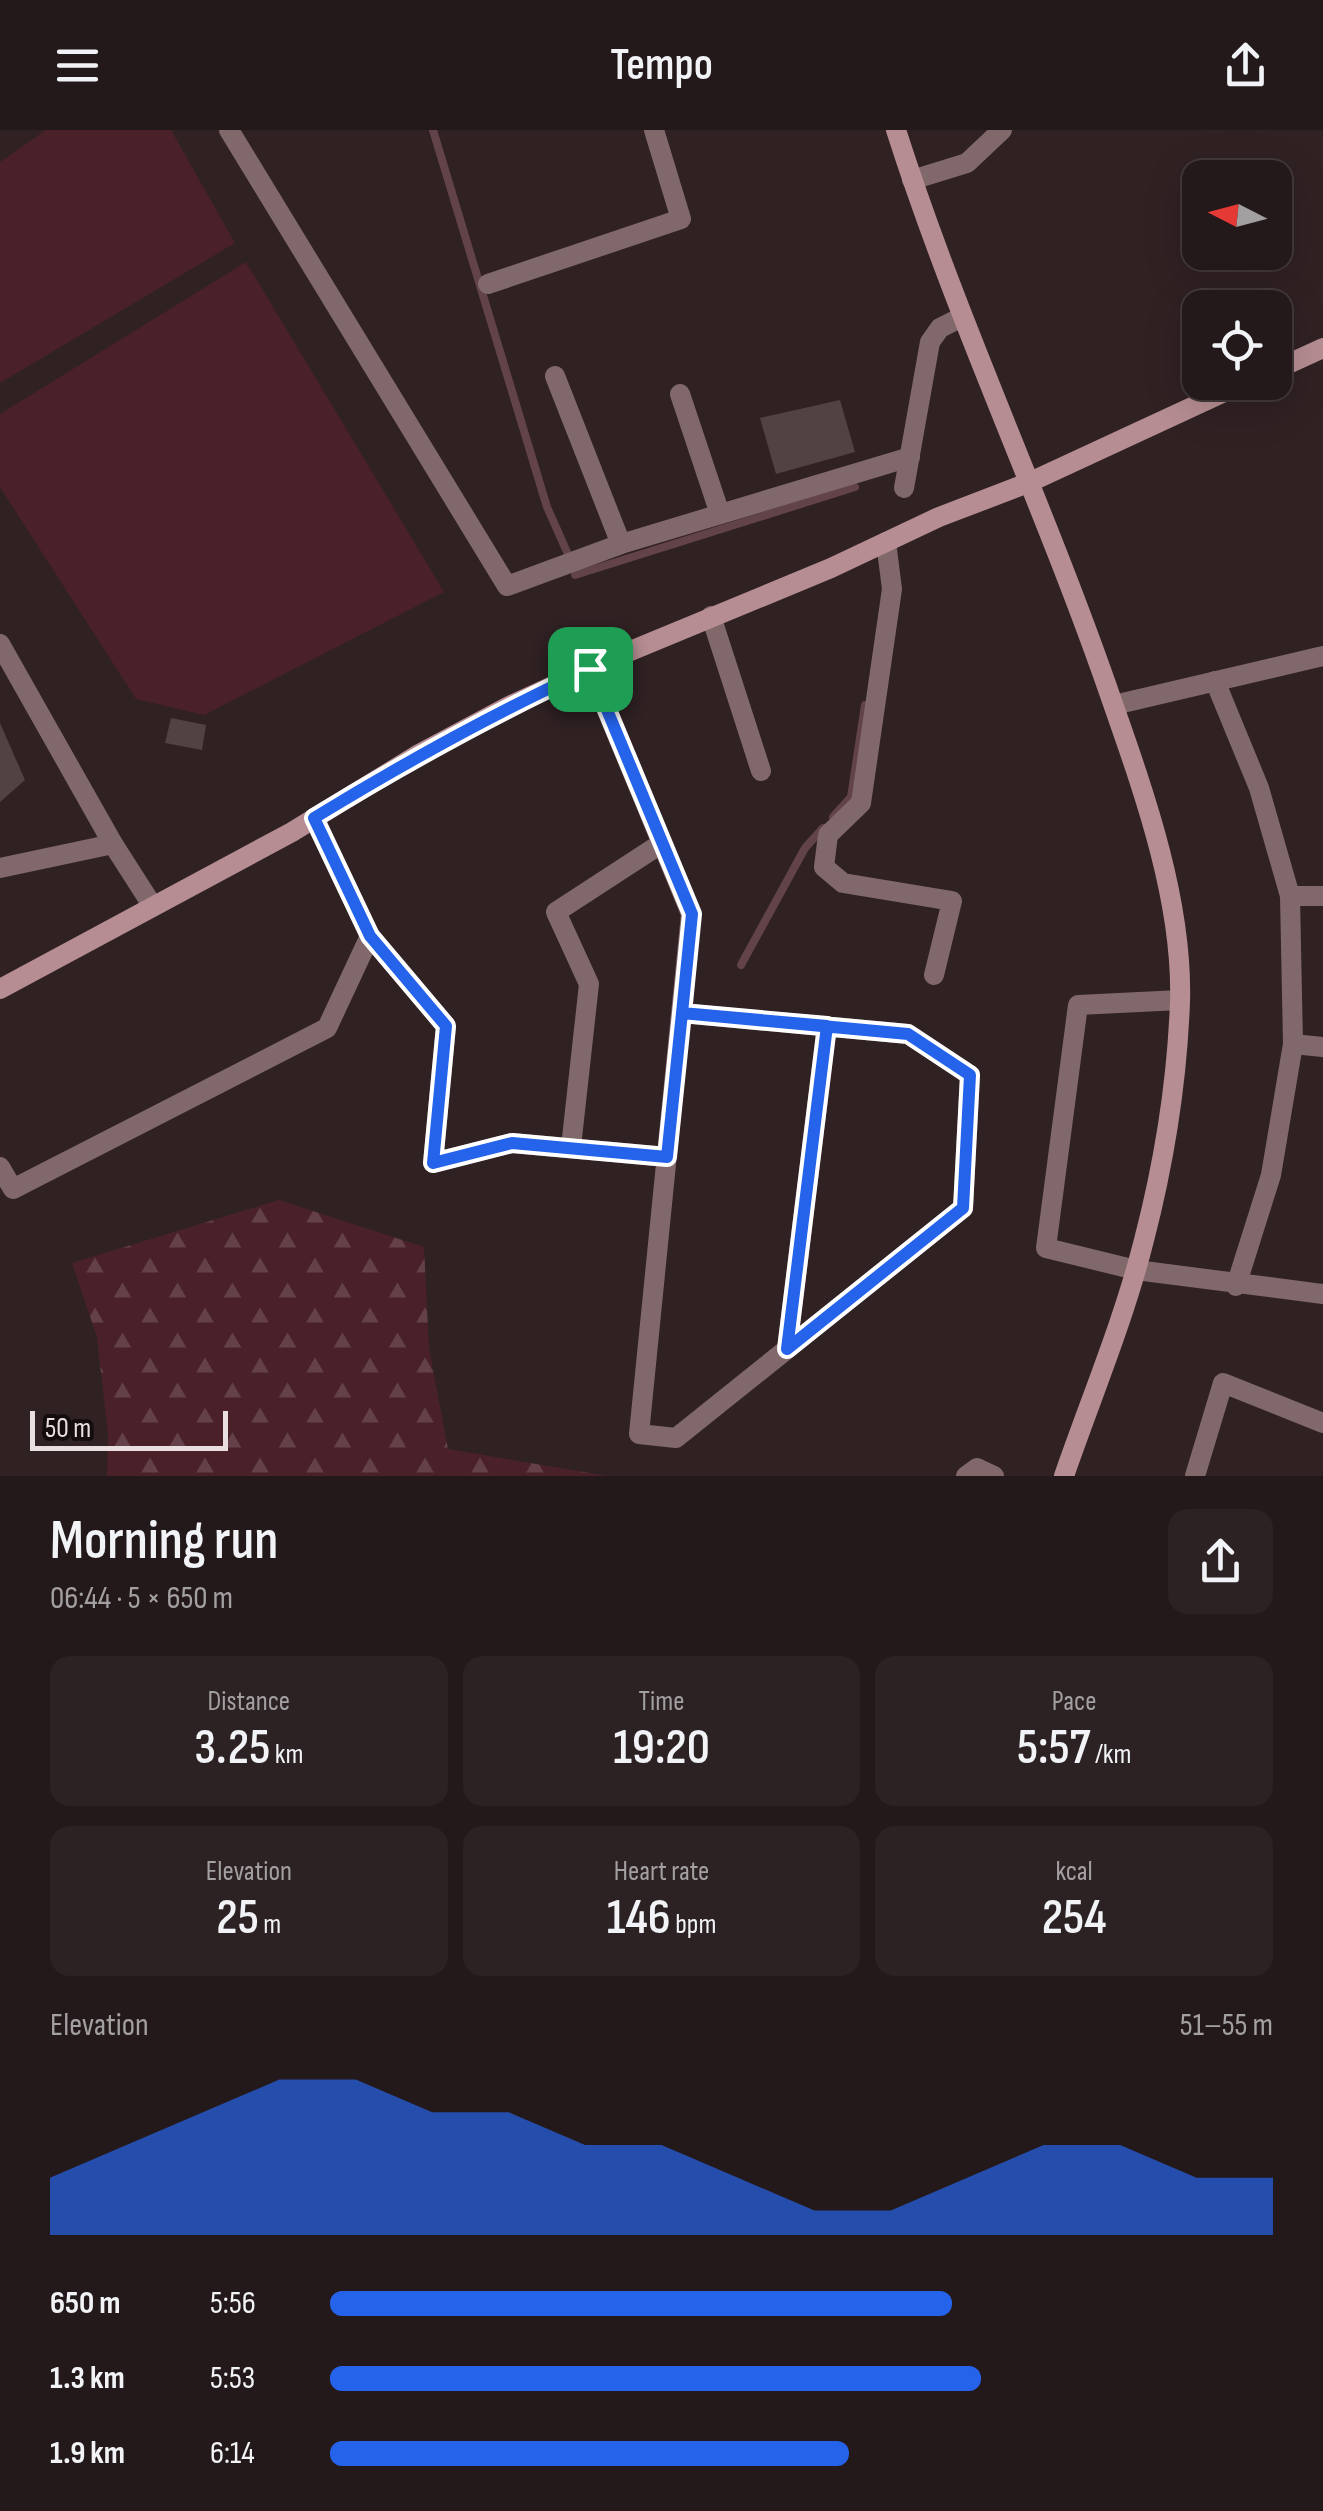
<!DOCTYPE html>
<html lang="en">
<head>
<meta charset="utf-8">
<style>
	:root { --surface:#24191a; --page:#2c2223; --text:#f1f3f6; --muted:#a3a0a2; --line:#413839; --accent:#2563eb }
	body { margin:0; font-family:"Sofia Sans Condensed",sans-serif; background:var(--page); color:var(--text); height:100vh; display:flex; flex-direction:column; font-size:38px; white-space:nowrap }
	* { box-sizing:border-box; margin:0 }
	p { font-size:32px; color:var(--muted) }
	.icon { flex:none; width:55px; height:55px; fill:none; stroke:currentColor; stroke-width:2; stroke-linecap:round; stroke-linejoin:round }
	.map { position:relative; height:1346px; overflow:hidden }
	.drawer { display:flex; flex-direction:column; background:var(--surface); flex:1 }
	.drawer>* { flex:none }
	.needle { width:65px; rotate:276deg }
	.controls { position:absolute; left:1182px; top:30px; display:grid; gap:20px }
	.controls a { display:grid; place-items:center; width:110px; height:110px; border-radius:20px; background:var(--surface); box-shadow:0 10px 40px #0002,0 0 0 2px var(--line); font-size:50px }
	.scale { position:absolute; left:30px; bottom:25px; width:198px; box-sizing:border-box; padding-left:10px; border:5px solid #eadfe0; border-top:0; font-size:28px; line-height:35px; white-space:nowrap; color:#eadfe0; -webkit-text-stroke:8px #130d0d; paint-order:stroke }
	.pin { position:absolute; display:grid; place-items:center; width:85px; height:85px; color:#fff; margin:-42px; border-radius:20px; box-shadow:0 5px 15px #0006 }
	.round { display:grid; place-items:center; flex:none; width:105px; height:105px; border-radius:20px; background:var(--page) }
	.headline { display:flex; align-items:center; justify-content:space-between; height:170px; padding:0 50px }
	h1 { font-size:55px; font-weight:600; line-height:75px }
	.figures { display:grid; grid-template-columns:repeat(3,1fr); gap:15px; height:170px; padding:10px 50px }
	.figures div { display:grid; align-content:center; border-radius:20px; background:var(--page); text-align:center }
	.figures b { font-size:50px; font-weight:600 }
	.figures small { font-size:28px; font-weight:400 }
	.figures p { font-size:28px }
	.chart { height:280px; padding:20px 50px }
	.chart p { display:flex; justify-content:space-between }
	.chart svg { width:100%; height:180px; margin-top:10px; fill:var(--accent); opacity:.7 }
	ul { padding:0 50px; list-style:none; font-size:32px }
	li { display:grid; grid-template-columns:160px 120px 1fr; align-items:center; height:75px }
	li i { height:25px; border-radius:12px; background:var(--accent) }
	header { display:flex; justify-content:space-between; align-items:center; height:130px; padding:0 50px; background:var(--surface); font-size:45px; font-weight:600 }
	.map>svg:first-child { display:block }
</style>
</head>
<body>
<header><svg class="icon" aria-label="menu" viewBox="0 0 24 24"><path d="M4 6h16M4 12h16M4 18h16"/></svg>Tempo<svg class="icon" aria-label="share" viewBox="0 0 24 24"><path d="M12 15V3M7 8l5-5 5 5M5 13v7h14v-7"/></svg></header>
<div class="map">
<svg width="1323" height="1346" viewBox="0 0 1323 1346">
	<defs>
		<pattern id="forest-firs" width="22" height="20" patternUnits="userSpaceOnUse" patternTransform="scale(2.5)"><rect width="22" height="20" fill="#4a2129"/><path d="M5 1l3.5 6h-7zM16 11l3.5 6h-7z" fill="#644148"/></pattern>
	</defs>
	<rect width="100%" height="100%" fill="#302123"/>
	<g fill="#4a2129">
		<path d="M46 0H171L235 113 0 253V32Z"/>
		<path d="M246 132 444 462 204 585 136 569 0 357V284Z"/>
	</g>
	<path fill="url(#forest-firs)" d="M279 1070 424 1117 429 1218 448 1319 608 1346H107L108 1305 97 1207 72 1133Z"/>
	<g fill="none" stroke-linecap="round" stroke-linejoin="round">
		<g stroke="#63434a" stroke-width="8">
			<path d="M433 0 547 377 567 422"/>
			<path d="M575 445 855 357"/>
			<path d="M833 687 851 667 865 575"/>
			<path d="M741 835 805 718 823 698"/>
		</g>
	</g>
	<g fill="#534244">
		<path d="M840 270 855 322 776 344 760 288Z"/>
		<path d="M171 588 206 595 202 620 165 613Z"/>
		<path d="M0 593 25 650 0 672Z"/>
	</g>
	<g fill="none" stroke-linecap="round" stroke-linejoin="round">
		<g stroke="#81686b" stroke-width="20">
			<path d="M229 0 507 456 621 414 910 327"/>
			<path d="M912 50 967 33 1002 0"/>
			<path d="M488 154 681 89 654 0"/>
			<path d="M555 246 621 414"/>
			<path d="M680 264 720 384"/>
			<path d="M904 358 930 212 940 198 962 187"/>
			<path d="M886 412 892 459 861 673 828 705 824 737 843 753 952 771 934 845"/>
			<path d="M711 486 761 641"/>
			<path d="M0 514 113 714"/>
			<path d="M590 539 691 784 639 1304 676 1308 963 1078 970 945 908 904 681 883"/>
			<path d="M1215 551 1259 658 1290 766 1293 914 1271 1045 1236 1156"/>
			<path d="M1114 575 1323 526"/>
			<path d="M0 738 113 714 152 775"/>
			<path d="M1290 766H1323"/>
			<path d="M370 806 446 896 433 1033 512 1013 667 1027"/>
			<path d="M1180 870 1078 875 1046 1118 1136 1140 1323 1164"/>
			<path d="M1293 914 1323 917"/>
			<path d="M571 1017 589 854 556 782 662 713"/>
			<path d="M0 1037 13 1059 327 898 370 806 314 688"/>
			<path d="M787 1219 827 896"/>
			<path d="M966 1346 977 1338 994 1346"/>
			<path d="M1195 1346 1223 1253 1323 1293"/>
		</g>
		<g stroke="#b58d92" stroke-width="20">
			<path d="M896 0C958 194 1046 379 1112 571 1145 665 1183 772 1180 872 1177 952 1164 1033 1144 1110 1124 1190 1091 1268 1064 1346"/>
			<path d="M1275 240 1323 218"/>
			<path d="M0 859 292 702 419 624 507 577 616 527 831 438 939 387 1028 353 1246 252"/>
		</g>
	</g>
	<g fill="none" stroke-linecap="round" stroke-linejoin="round">
		<defs>
			<path id="route" d="M590 539C494 583 404 633 314 688L370 806 446 896 433 1033 512 1013 667 1027 682 883 827 896 787 1219 963 1078 970 945 908 904 682 883 692 784 590 539"/>
		</defs>
		<use href="#route" stroke="#fff" stroke-width="20"/>
		<use href="#route" stroke="#2563eb" stroke-width="12"/>
	</g>
</svg>
<div class="controls">
<a><svg class="needle" viewBox="-14 -14 28 28"><path d="M0-13l5 13h-10z" fill="#e53935"/><path d="M0 13l5-13h-10z" fill="#a3a0a2"/></svg></a>
<a><svg class="icon" aria-label="locate" viewBox="0 0 24 24"><circle cx="12" cy="12" r="6"/><path d="M12 2v4M12 18v4M2 12h4M18 12h4"/></svg></a>
</div>
<div class="scale">50 m</div>
<div class="pin" style="left:590px;top:539px;background:#1e9e55"><svg class="icon" aria-label="arrive" viewBox="0 0 24 24"><path d="M6 21V4h12l-3 4 3 4H6"/></svg></div>
</div>
<section class="drawer">
<div class="headline"><div><h1>Morning run</h1><p>06:44 · 5 × 650 m</p></div><a class="round"><svg class="icon" aria-label="share" viewBox="0 0 24 24"><path d="M12 15V3M7 8l5-5 5 5M5 13v7h14v-7"/></svg></a></div>
<div class="figures">
<div><p>Distance</p><b>3.25<small> km</small></b></div>
<div><p>Time</p><b>19:20</b></div>
<div><p>Pace</p><b>5:57<small> /km</small></b></div>
</div>
<div class="figures">
<div><p>Elevation</p><b>25<small> m</small></b></div>
<div><p>Heart rate</p><b>146<small> bpm</small></b></div>
<div><p>kcal</p><b>254</b></div>
</div>
<div class="chart"><p><span>Elevation</span>51–55 m</p>
<svg viewBox="0 0 160 44" preserveAspectRatio="none"><path d="M0 44V30L10 22L20 14L30 6L40 6L50 14L60 14L70 22L80 22L90 30L100 38L110 38L120 30L130 22L140 22L150 30L160 30V44z"/></svg>
</div>
<ul>
<li><b>650 m</b>5:56<i style="width:66%"></i></li>
<li><b>1.3 km</b>5:53<i style="width:69%"></i></li>
<li><b>1.9 km</b>6:14<i style="width:55%"></i></li>
</ul>
</section>
</body>
</html>
